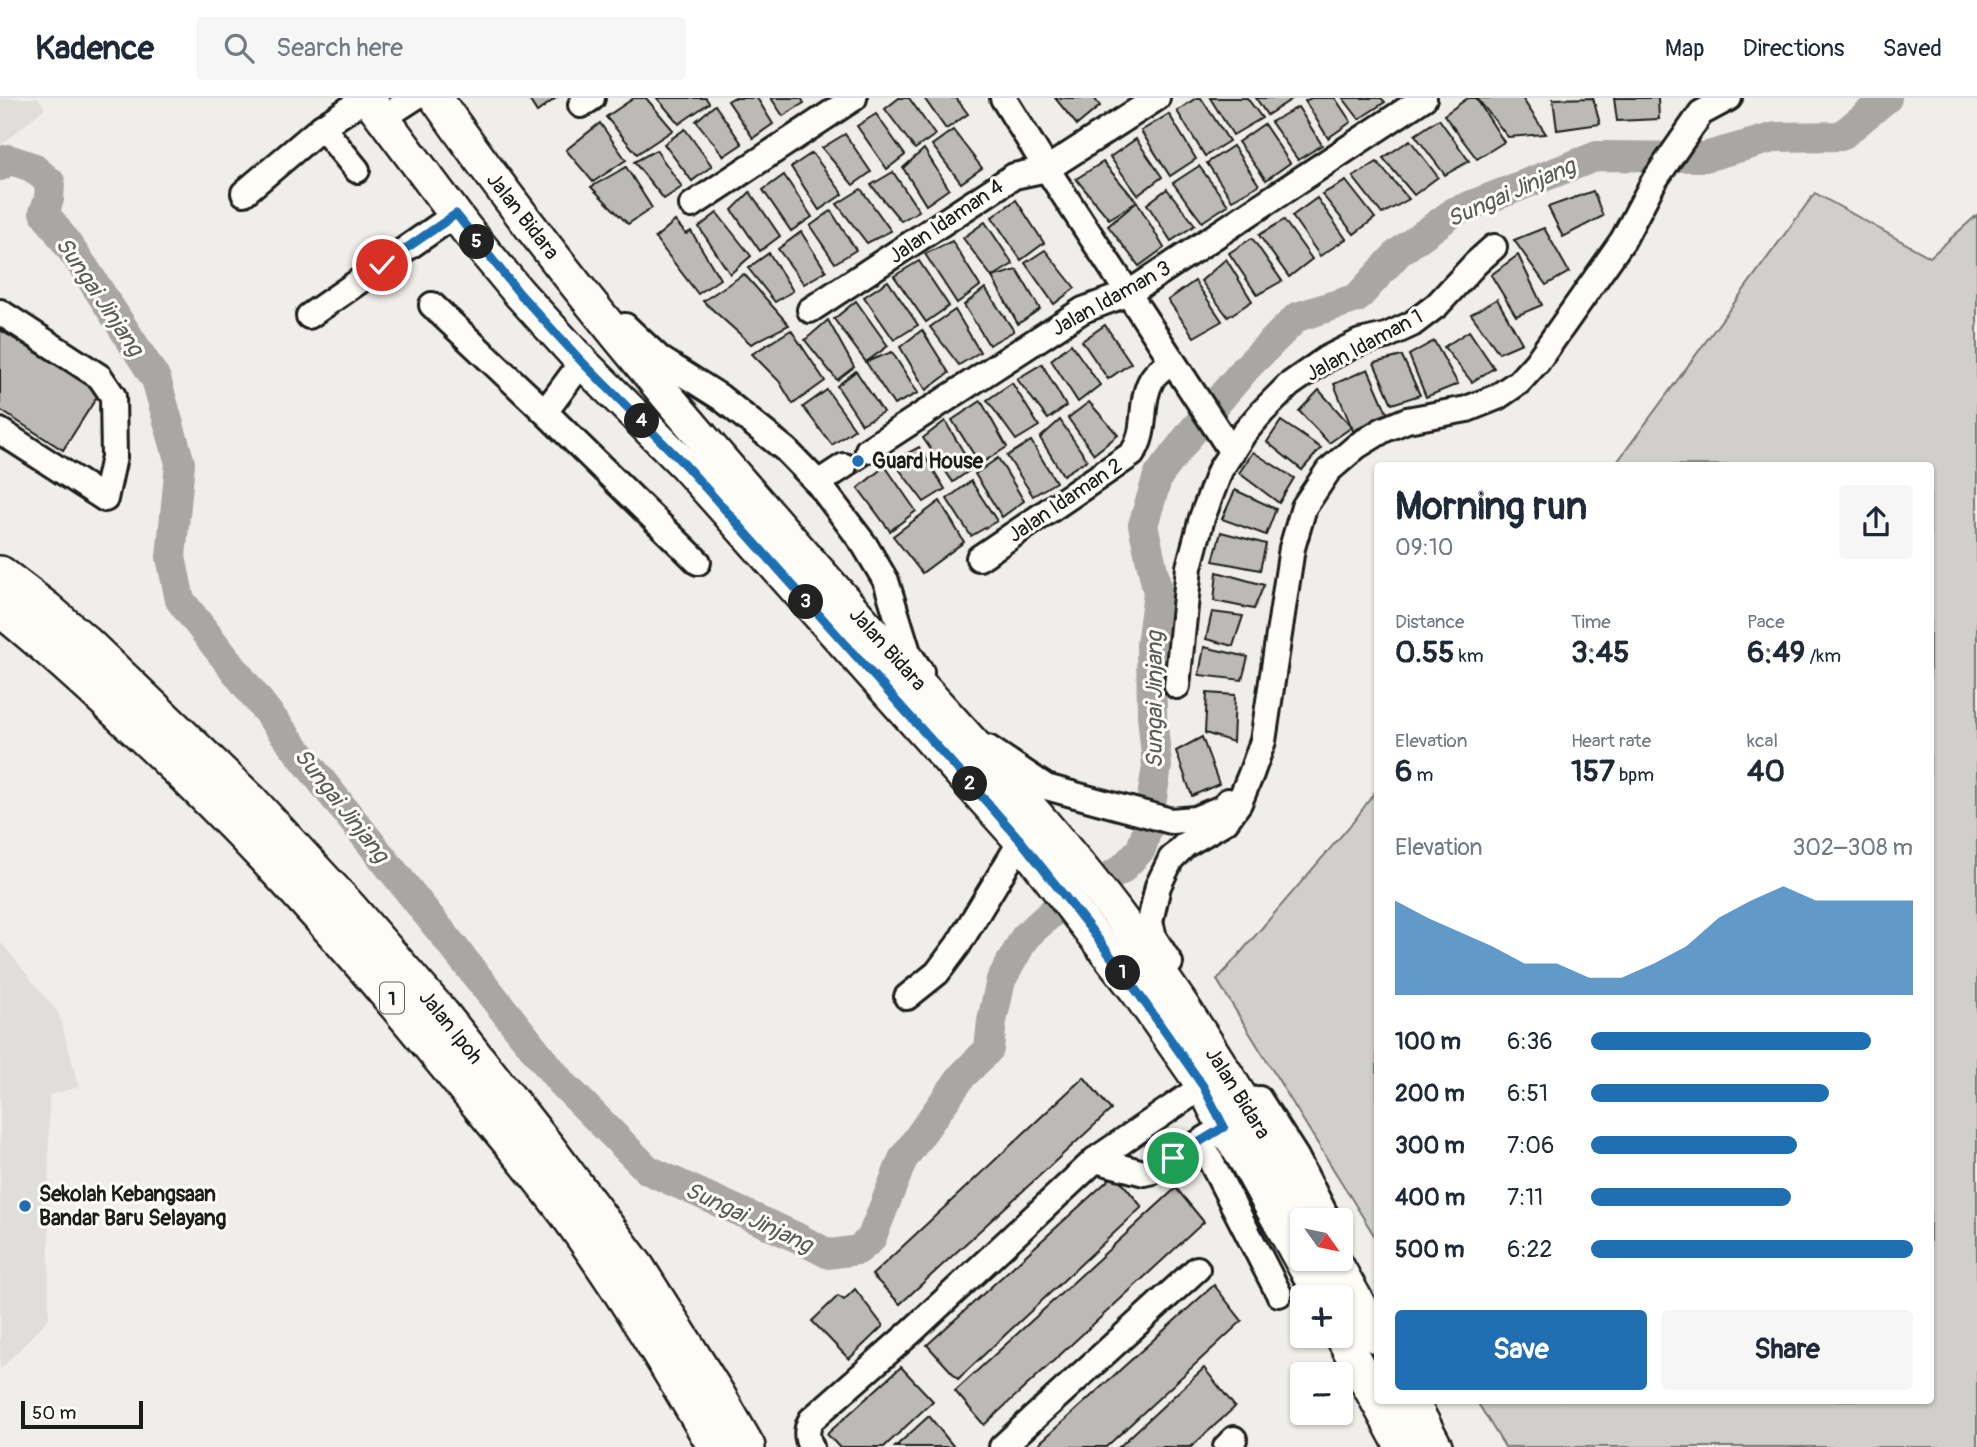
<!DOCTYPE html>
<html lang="en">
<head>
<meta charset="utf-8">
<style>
	:root { --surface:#fff; --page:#f6f6f7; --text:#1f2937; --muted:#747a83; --line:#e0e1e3; --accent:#1f6fb2 }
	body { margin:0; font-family:Pangolin,sans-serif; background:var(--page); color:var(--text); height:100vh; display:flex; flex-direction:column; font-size:26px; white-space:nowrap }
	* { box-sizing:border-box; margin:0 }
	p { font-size:23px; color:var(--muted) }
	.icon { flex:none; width:38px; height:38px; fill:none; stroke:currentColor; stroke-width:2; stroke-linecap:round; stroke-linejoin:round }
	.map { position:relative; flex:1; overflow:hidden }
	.side { position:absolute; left:1374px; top:364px; width:560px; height:942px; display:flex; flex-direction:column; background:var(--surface); border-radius:7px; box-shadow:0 2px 5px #0004 }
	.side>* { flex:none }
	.needle { width:46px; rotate:123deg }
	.fabs { position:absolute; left:1290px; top:1110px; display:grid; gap:14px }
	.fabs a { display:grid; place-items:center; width:63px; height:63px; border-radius:7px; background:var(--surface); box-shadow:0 2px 5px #0004; font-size:35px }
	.scale { position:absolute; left:21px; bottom:18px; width:122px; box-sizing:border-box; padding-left:7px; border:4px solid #1c1c1c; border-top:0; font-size:19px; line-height:24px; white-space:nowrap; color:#1c1c1c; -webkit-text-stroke:5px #fdfcf7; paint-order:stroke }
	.pin { position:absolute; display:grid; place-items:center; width:60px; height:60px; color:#fff; margin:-30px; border:4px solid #fff; border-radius:50%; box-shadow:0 2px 7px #0007 }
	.km { position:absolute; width:35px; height:35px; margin:-18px; border-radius:50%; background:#222; color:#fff; font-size:19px; line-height:35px; text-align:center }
	.round { display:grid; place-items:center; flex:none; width:74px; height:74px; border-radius:7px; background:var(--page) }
	.head { display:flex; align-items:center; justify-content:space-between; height:119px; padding:0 21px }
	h1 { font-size:38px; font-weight:800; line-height:52px }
	.figures { display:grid; grid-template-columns:repeat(3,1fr); gap:10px; height:119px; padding:7px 21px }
	.figures div { display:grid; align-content:center }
	.figures b { font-size:30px; font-weight:800 }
	.figures small { font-size:19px; font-weight:400 }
	.figures p { font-size:19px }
	.chart { height:196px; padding:14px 21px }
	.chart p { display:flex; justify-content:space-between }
	.chart svg { width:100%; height:126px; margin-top:7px; fill:var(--accent); opacity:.7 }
	.action { display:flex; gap:14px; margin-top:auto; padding:14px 21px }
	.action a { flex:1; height:80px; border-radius:7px; background:var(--accent); color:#fff; font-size:28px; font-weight:800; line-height:80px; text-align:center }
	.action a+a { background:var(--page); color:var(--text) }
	ul { padding:0 21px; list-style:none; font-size:23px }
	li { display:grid; grid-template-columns:112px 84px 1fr; align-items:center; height:52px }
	li i { height:18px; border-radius:9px; background:var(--accent) }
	header { display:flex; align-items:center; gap:42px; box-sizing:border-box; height:98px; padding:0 35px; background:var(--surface); border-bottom:2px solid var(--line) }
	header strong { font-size:33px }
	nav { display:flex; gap:38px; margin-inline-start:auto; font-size:24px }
	.search { width:490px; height:63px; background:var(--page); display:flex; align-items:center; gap:18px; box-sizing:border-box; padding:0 24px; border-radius:7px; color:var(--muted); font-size:26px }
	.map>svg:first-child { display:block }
</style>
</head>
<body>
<header>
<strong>Kadence</strong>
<div class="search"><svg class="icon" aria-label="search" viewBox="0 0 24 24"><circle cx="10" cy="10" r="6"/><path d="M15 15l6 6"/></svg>Search here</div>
<nav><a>Map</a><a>Directions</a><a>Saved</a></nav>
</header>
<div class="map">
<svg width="1977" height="1349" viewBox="0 0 1977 1349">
	<rect width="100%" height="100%" fill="#f0eeea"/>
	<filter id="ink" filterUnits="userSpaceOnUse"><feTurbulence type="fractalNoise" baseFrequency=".0143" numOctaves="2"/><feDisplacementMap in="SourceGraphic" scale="14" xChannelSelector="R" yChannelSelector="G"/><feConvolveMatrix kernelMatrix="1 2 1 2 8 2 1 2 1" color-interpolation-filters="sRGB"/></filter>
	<g filter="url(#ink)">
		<g fill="#e0deda">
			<path d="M0 0H38L45 10 0 48Z"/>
			<path d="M0 843 59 916 79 989 49 997V1220L0 1272Z"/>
		</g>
		<g fill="#d0cfcc" stroke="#767674" stroke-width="2">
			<path d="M1815 95 1930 159 1977 117V1349H1505L1476 1302H1930V368L1615 367Z"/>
			<path d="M1377 691V1142L1217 882 1354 723Z"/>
		</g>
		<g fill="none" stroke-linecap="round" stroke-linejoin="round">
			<path stroke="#a8a7a3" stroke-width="30" d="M0 68 8 61 32 69 50 84 49 101 44 114 83 168 156 281 180 365 171 459 180 502 300 656 560 983 648 1072 796 1139 829 1156 858 1152 871 1141 903 1061 962 978 989 951 992 923 1001 882 1025 839 1058 809 1121 772 1141 751 1147 732 1157 668 1152 617 1151 546 1158 495 1143 427 1158 378 1191 335 1246 270 1297 219 1357 200 1398 155 1454 114 1597 58 1705 59 1776 39 1841 38 1887 0"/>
		</g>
		<g fill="#bbbab6" stroke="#1c1c1c" stroke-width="2">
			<path d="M528 0H556L537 14Z"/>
			<path d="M634 0H646L673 32 637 56 606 19Z"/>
			<path d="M657 0H706L709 5 679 26Z"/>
			<path d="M733 0H757L773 26 753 40 728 3Z"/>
			<path d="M771 0H801L804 5 783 18Z"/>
			<path d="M899 0H909L935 37 915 51 885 11Z"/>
			<path d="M924 0H956L968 16 946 31Z"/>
			<path d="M1055 0H1094L1100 8 1077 27Z"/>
			<path d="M1196 0H1201L1229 43 1205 58 1177 13Z"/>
			<path d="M1210 0H1247L1262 20 1233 37Z"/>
			<path d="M1256 0H1291L1292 1 1267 17Z"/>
			<path d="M1311 0H1335L1351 24 1328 40 1305 3Z"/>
			<path d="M1343 0H1381L1385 4 1359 21Z"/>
			<path d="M1468 0H1476L1504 44 1477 61 1444 17Z"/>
			<path d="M1477 0H1522L1546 36 1508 39Z"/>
			<path d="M1593 0 1600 26 1557 32 1553 1Z"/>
			<path d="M1614 0H1658L1659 21 1617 23Z"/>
			<path d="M715 7 742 46 724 58 696 23Z"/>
			<path d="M1298 9 1322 47 1298 62 1271 24Z"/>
			<path d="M876 16 905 57 887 71 857 28Z"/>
			<path d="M1169 16 1196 61 1170 78 1141 33Z"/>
			<path d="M1439 21 1469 63 1445 77 1415 37Z"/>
			<path d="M600 25 626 62 593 84 566 52Z"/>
			<path d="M1264 26 1290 65 1266 82 1238 44Z"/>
			<path d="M685 31 712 68 692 83 664 46Z"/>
			<path d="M953 32 982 70 961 85 932 47Z"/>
			<path d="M845 36 871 74 853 87 822 50Z"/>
			<path d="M1136 41 1162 79 1138 97 1110 59Z"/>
			<path d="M1410 42 1438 79 1414 97 1383 60Z"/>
			<path d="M1233 48 1259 87 1232 102 1207 65Z"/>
			<path d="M924 51 949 91 926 107 903 70Z"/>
			<path d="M656 52 682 89 664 101 634 64Z"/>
			<path d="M812 55 843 96 819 112 791 69Z"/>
			<path d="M1103 64 1137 104 1109 121 1076 81Z"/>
			<path d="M1377 64 1409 101 1382 116 1353 79Z"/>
			<path d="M1199 68 1228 107 1202 124 1173 85Z"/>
			<path d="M626 69 652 110 628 126 591 89Z"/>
			<path d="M893 74 919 113 901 123 871 87Z"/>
			<path d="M784 77 812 119 791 133 763 92Z"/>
			<path d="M1346 83 1375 120 1354 136 1322 96Z"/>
			<path d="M861 91 891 133 867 145 837 106Z"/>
			<path d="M1167 91 1195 127 1171 143 1147 106Z"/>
			<path d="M1593 93 1603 118 1563 139 1548 109Z"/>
			<path d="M750 94 780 138 760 153 732 112Z"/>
			<path d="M1317 100 1346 141 1320 158 1292 118Z"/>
			<path d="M1016 102 1044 145 1021 162 992 119Z"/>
			<path d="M1137 104 1164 150 1139 168 1108 128Z"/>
			<path d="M831 113 856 152 835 165 810 128Z"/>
			<path d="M717 115 751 158 730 176 699 129Z"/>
			<path d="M1284 122 1312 161 1289 179 1259 137Z"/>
			<path d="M675 123 686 136 691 133 720 181 698 196 655 140Z"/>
			<path d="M985 124 1013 166 992 179 963 140Z"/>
			<path d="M1544 130 1569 174 1546 187 1514 142Z"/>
			<path d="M801 134 826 173 804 186 778 151Z"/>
			<path d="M1252 140 1282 183 1257 197 1229 155Z"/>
			<path d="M952 143 980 188 957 205 925 156Z"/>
			<path d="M1045 152 1075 190 1054 206 1025 165Z"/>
			<path d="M769 155 793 193 775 204 748 170Z"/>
			<path d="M1518 157 1542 207 1516 218 1491 177Z"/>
			<path d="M1226 161 1252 203 1228 219 1201 183Z"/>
			<path d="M919 163 949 208 926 224 894 178Z"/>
			<path d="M1017 172 1040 211 1018 226 992 179Z"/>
			<path d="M744 176 789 227 751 246 703 203Z"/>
			<path d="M888 183 918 227 894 242 864 199Z"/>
			<path d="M1195 183 1222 223 1194 239 1168 202Z"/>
			<path d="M985 190 1014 233 989 247 964 207Z"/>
			<path d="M1497 201 1522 245 1499 255 1471 216Z"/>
			<path d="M856 203 888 248 866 264 834 221Z"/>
			<path d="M955 212 980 254 959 267 930 229Z"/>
			<path d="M828 222 854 269 837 282 805 242Z"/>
			<path d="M1105 227 1131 265 1108 281 1082 243Z"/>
			<path d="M0 232 100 294 63 352 0 312Z"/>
			<path d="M791 232 825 283 793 306 779 283 752 256Z"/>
			<path d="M922 232 949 275 926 292 900 249Z"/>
			<path d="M1469 233 1494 270 1472 284 1444 249Z"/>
			<path d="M1434 243 1458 286 1426 299 1409 257Z"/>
			<path d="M1071 246 1100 287 1078 304 1051 262Z"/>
			<path d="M892 254 918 295 894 307 866 264Z"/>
			<path d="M1402 258 1420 297 1392 306 1374 265Z"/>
			<path d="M1042 266 1066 308 1048 321 1017 281Z"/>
			<path d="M1368 271 1388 317 1353 333 1334 286Z"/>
			<path d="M856 273 883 314 862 326 837 288Z"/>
			<path d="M1012 285 1039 328 1016 342 987 302Z"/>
			<path d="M827 292 855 331 832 347 803 309Z"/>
			<path d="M1319 292 1352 329 1329 345 1299 313Z"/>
			<path d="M981 303 1007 349 980 366 952 322Z"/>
			<path d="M1089 304 1118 337 1094 356 1068 320Z"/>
			<path d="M1060 322 1087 362 1063 377 1040 340Z"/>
			<path d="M945 323 973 370 953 384 923 340Z"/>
			<path d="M1281 323 1321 350 1302 372 1267 344Z"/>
			<path d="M1031 343 1056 384 1033 398 1007 358Z"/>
			<path d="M864 347 875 363 851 379 841 363Z"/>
			<path d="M919 349 945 391 924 404 893 363Z"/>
			<path d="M1253 354 1294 380 1279 405 1239 375Z"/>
			<path d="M998 360 1024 403 1002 419 975 376Z"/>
			<path d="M885 368 916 413 890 433 858 390Z"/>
			<path d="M971 383 997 423 971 438 947 401Z"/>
			<path d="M1235 392 1276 411 1266 437 1222 421Z"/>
			<path d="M940 403 964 444 922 475 893 438Z"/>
			<path d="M1221 434 1266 446 1260 472 1213 463Z"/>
			<path d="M1217 474 1264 487 1254 511 1214 503Z"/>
			<path d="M1212 514 1243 518 1233 548 1206 541Z"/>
			<path d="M1204 549 1248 559 1242 582 1199 577Z"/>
			<path d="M1207 595 1235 597 1233 644 1205 635Z"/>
			<path d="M1202 639 1219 686 1192 698 1176 653Z"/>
			<path d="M1084 979 1111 1012 900 1206 872 1177Z"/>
			<path d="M1115 1076 1142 1109 958 1281 927 1247Z"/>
			<path d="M1176 1090 1204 1124 984 1327 955 1293Z"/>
			<path d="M1214 1187 1242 1223 1106 1349H1035Z"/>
			<path d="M855 1191 883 1228 849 1261 812 1223 838 1198 844 1202Z"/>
			<path d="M901 1269 933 1303 884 1349H839L827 1336Z"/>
			<path d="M1204 1270 1235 1309 1191 1349H1119Z"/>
			<path d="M929 1318 954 1349H895Z"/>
		</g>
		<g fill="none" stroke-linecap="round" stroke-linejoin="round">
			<defs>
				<g id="minor">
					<path d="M1003 0 1047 71 1232 354"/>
					<path d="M581 7 592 0"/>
					<path d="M383 20 414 0"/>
					<path d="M322 29 357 72"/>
					<path d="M244 95 322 29 366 0"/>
					<path d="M692 107 854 0"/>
					<path d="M432 207 545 314 698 464"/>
					<path d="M810 212 1014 78 1047 71 1157 0"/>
					<path d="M0 214 100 279 113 298 114 359 105 401 0 333"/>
					<path d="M309 218 456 116"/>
					<path d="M625 228 660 261 720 299 786 352 818 385 864 446 886 483 908 554 921 574"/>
					<path d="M545 314 582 264"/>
					<path d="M868 352 1083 212 1129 195 1424 0"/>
					<path d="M818 385 844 368"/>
					<path d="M979 460 1132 356C1149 332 1138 305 1152 281 1156 274 1166 268 1172 262"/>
					<path d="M1177 588 1189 469 1202 420 1220 372 1244 335 1262 314 1289 287 1326 261 1360 244 1386 238 1412 226 1437 207 1476 165 1494 149"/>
					<path d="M988 650 1046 689 1171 723 1195 721 1224 709 1228 703"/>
					<path d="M1170 865 1154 840 1150 824 1158 788 1171 761 1185 747 1226 723 1239 705 1251 676 1263 643 1292 450 1304 409 1328 373 1357 348 1383 332 1407 322 1467 311 1497 299 1519 284 1537 264 1623 142 1654 83 1701 15 1729 0"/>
					<path d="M907 899 937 875 958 847 1021 743"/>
					<path d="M1259 1001 1296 1059 1328 1122"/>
					<path d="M1201 1044 1279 1196"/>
					<path d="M1095 1062 1144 1075 1153 1073 1215 1035"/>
					<path d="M811 1349C806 1339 806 1332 811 1322L912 1233 1095 1062 1203 988"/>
					<path d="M1002 1349 1197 1171"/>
					<path d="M1226 1349 1234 1341"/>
				</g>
				<g id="major">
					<path d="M368 0 466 131 519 195 582 264 686 368 1021 743 1138 895 1203 988 1224 1029 1247 1065 1321 1199"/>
					<path d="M436 0C569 190 722 365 876 538 957 629 1042 717 1116 814 1189 911 1253 1015 1312 1122"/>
					<path d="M1333 1160 1377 1239"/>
					<path d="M1340 1235 1402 1349"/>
					<path d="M1411 1302 1436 1349"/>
				</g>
				<g id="highway">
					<path d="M0 476 47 512 85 545 251 704 350 811 442 917 548 1051 637 1170 717 1297 747 1349"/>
					<path d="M0 510C46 547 90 587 133 628 245 732 347 844 443 963 484 1013 527 1062 566 1114 621 1189 669 1269 716 1349"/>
				</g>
			</defs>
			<use href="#minor" stroke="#1c1c1c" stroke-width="30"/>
			<use href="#major" stroke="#1c1c1c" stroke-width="37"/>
			<use href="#highway" stroke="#1c1c1c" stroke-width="40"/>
			<use href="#minor" stroke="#fdfcf7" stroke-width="24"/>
			<use href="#major" stroke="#fdfcf7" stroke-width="32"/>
			<use href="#highway" stroke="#fdfcf7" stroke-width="35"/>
		</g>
	</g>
	<g fill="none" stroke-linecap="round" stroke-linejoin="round" filter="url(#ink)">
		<defs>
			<path id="route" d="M382 167 456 116 519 195 582 264 686 368 984 701 1021 743 1089 829 1138 895 1203 988 1224 1029 1173 1060"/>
		</defs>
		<use href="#route" stroke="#fff" stroke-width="14"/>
		<use href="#route" stroke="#1f6fb2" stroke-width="9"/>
	</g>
	<g fill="#1f6fb2" stroke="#fdfcf7" stroke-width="2.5">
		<circle cx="858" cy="363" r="7"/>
		<circle cx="25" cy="1108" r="7"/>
	</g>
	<g text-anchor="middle" stroke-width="6" stroke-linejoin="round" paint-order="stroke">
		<rect fill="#fdfcf7" stroke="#605f5e" stroke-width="2" x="380" y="884.5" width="24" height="31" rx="5"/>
		<g font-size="19" font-weight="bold" fill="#1c1c1c">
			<text x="392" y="907">1</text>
		</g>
		<g font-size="21" fill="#1c1c1c" stroke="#fdfcf7">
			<text transform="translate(523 118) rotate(52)" y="7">Jalan Bidara</text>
			<text transform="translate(946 123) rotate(-34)" y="7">Jalan Idaman 4</text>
			<text transform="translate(1111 200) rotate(-29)" y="7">Jalan Idaman 3</text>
			<text transform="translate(1364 247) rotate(-28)" y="7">Jalan Idaman 1</text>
			<text transform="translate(1065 402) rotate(-34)" y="7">Jalan Idaman 2</text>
			<text transform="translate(888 551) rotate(48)" y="7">Jalan Bidara</text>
			<text transform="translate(451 929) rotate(51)" y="7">Jalan Ipoh</text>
			<text transform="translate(1238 995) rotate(58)" y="7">Jalan Bidara</text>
		</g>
		<g font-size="21" font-weight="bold" fill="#1c1c1c" stroke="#fdfcf7" text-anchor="start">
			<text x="872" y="370">Guard House</text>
			<text x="39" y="1103">Sekolah Kebangsaan<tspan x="39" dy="24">Bandar Baru Selayang</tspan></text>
		</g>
		<g font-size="23" font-style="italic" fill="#5b5b59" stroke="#fdfcf7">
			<text transform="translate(1511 94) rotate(-24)" y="8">Sungai Jinjang</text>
			<text transform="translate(100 198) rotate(56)" y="8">Sungai Jinjang</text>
			<text transform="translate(1154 602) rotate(-90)" y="8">Sungai Jinjang</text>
			<text transform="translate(342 707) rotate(52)" y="8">Sungai Jinjang</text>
			<text transform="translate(749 1119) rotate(25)" y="8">Sungai Jinjang</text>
		</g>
	</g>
</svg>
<div class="fabs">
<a><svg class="needle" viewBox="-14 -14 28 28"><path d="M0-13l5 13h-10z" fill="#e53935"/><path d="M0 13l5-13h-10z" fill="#747a83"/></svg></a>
<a>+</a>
<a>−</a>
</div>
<div class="scale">50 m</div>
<div class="pin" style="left:1173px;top:1060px;background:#1e9e55"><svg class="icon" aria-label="arrive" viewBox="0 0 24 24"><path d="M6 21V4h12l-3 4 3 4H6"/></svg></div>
<div class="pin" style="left:382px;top:167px;background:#d93025"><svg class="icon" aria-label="check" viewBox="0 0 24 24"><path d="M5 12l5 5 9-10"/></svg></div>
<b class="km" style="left:1123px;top:875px">1</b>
<b class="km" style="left:970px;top:686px">2</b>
<b class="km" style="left:806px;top:504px">3</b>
<b class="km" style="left:642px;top:323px">4</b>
<b class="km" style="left:477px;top:144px">5</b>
<section class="side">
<div class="head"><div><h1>Morning run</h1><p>09:10</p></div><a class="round"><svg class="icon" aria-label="share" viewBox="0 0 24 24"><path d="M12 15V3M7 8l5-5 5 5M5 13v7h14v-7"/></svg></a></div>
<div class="figures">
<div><p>Distance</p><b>0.55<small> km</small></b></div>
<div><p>Time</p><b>3:45</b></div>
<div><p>Pace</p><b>6:49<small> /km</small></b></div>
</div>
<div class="figures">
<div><p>Elevation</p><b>6<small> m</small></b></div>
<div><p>Heart rate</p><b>157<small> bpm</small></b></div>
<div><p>kcal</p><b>40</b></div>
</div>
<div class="chart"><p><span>Elevation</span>302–308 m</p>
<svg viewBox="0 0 160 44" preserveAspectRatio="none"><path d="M0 44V11L10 17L20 22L30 27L40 33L50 33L60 38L70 38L80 33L90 27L100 17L110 11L120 6L130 11L140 11L150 11L160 11V44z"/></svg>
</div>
<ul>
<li><b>100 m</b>6:36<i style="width:87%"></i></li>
<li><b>200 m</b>6:51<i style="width:74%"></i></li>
<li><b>300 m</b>7:06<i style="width:64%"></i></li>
<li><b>400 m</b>7:11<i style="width:62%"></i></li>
<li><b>500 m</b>6:22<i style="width:100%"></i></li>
</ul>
<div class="action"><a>Save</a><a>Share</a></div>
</section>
</div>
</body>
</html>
